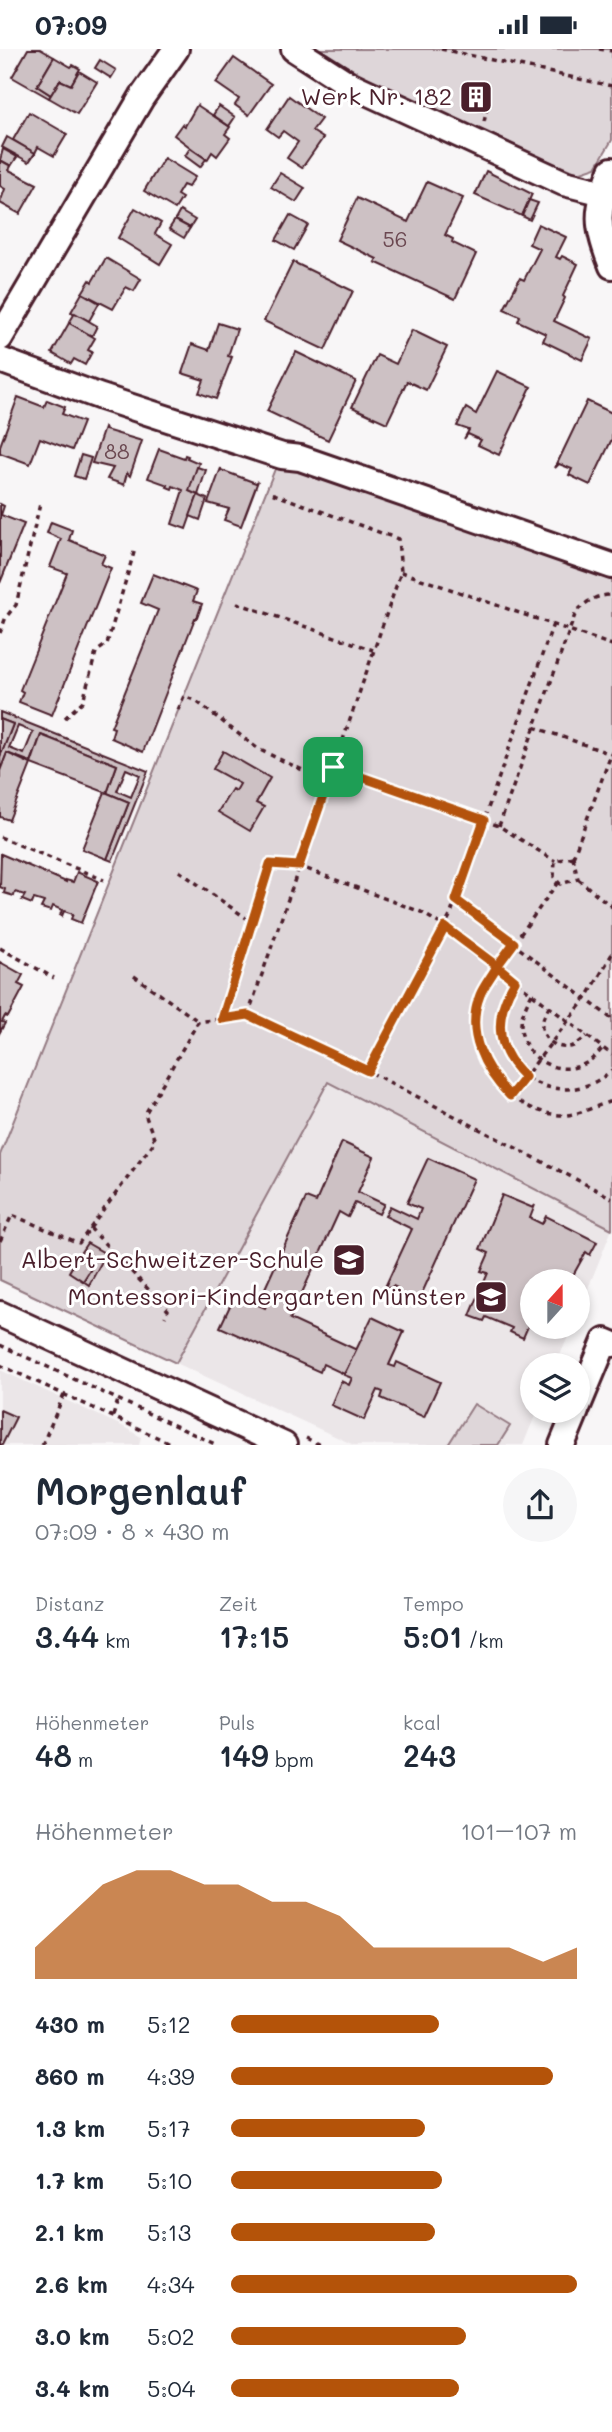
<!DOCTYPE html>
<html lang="de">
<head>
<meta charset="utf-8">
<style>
	:root { --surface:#fff; --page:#f6f6f7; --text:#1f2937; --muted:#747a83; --accent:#b45309 }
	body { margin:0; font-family:Mali,sans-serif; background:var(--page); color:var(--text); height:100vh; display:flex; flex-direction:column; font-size:26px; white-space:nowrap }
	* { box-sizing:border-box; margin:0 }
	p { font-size:23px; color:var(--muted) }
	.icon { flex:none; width:38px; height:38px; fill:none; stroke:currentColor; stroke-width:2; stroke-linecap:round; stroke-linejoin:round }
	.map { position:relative; height:1396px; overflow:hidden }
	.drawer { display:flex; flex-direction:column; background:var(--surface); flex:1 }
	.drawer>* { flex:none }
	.needle { width:46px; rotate:21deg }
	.buttons { position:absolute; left:520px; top:1220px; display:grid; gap:14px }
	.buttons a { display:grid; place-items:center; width:70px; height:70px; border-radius:50%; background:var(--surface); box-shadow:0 4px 10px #0003; font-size:35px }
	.pin { position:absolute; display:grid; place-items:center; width:60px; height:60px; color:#fff; margin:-30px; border-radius:14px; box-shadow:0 4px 10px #0006 }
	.round { display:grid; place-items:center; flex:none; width:74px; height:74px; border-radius:37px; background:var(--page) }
	.summary { display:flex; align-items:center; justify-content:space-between; height:119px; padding:0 35px }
	h1 { font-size:38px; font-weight:600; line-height:52px }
	.figures { display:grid; grid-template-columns:repeat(3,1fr); gap:10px; height:119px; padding:7px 35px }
	.figures div { display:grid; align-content:center }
	.figures b { font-size:30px; font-weight:600 }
	.figures small { font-size:19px; font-weight:400 }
	.figures p { font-size:19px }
	.chart { height:196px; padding:14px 35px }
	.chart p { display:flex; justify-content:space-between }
	.chart svg { width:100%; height:126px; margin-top:7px; fill:var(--accent); opacity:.7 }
	ul { padding:0 35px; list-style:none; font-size:23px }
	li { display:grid; grid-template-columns:112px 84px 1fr; align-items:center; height:52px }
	li i { height:18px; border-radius:9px; background:var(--accent) }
	.status { display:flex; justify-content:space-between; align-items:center; height:49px; padding:0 35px; background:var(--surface); direction:ltr }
	.status svg { height:19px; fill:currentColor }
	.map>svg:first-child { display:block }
</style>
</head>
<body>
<div class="status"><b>07:09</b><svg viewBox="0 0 49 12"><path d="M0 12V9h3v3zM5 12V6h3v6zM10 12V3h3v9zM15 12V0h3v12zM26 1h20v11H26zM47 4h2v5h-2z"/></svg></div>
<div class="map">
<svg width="612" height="1396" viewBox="0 0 612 1396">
	<rect width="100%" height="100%" fill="#f8f6f7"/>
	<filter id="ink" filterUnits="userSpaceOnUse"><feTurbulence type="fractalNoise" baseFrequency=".0143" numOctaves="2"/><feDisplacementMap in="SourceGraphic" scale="14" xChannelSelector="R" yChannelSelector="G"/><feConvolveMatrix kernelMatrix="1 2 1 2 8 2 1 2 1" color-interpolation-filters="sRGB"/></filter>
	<g filter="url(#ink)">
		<g fill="#ebe6e8">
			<path d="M328 1033 612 1180 578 1264V1232H532V1278H572L556 1316H532V1362H537L523 1396H354L176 1314Z"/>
			<path d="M0 1321 122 1377 141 1388 139 1396H0Z"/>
		</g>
		<g fill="#ded6d9" stroke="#947a82" stroke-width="2">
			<path d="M316 0H612V91L596 118 578 124C488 89 400 48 316 0Z"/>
			<path d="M279 410 612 527V1180L328 1033 176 1314 0 1231V1106Z"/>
			<path d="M474 1355 510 1377 498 1396H448Z"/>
		</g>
		<g fill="#cdc1c4" stroke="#4a1f2b" stroke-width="2" fill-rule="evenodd">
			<path d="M28 0H40L54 8 37 37 51 46 49 49 12 28Z"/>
			<path d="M54 8 71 18 73 16 80 20 71 36 60 31 51 46 37 37Z"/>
			<path d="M234 9 271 35 249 66 235 56 239 50 216 34Z"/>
			<path d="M100 11 116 21 111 29 95 19Z"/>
			<path d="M79 22 97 33 77 65 49 49 60 31 71 36Z"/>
			<path d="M470 35 486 38 482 62 465 59Z"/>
			<path d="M289 47 321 70 312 82 323 89 302 119 287 109 298 93 283 82 278 88 267 80Z"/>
			<path d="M197 56 230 78 225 85 230 89 217 107 212 103 207 111 174 86 182 75 185 77Z"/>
			<path d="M219 57 235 68 229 77 213 66Z"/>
			<path d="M29 63 67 85 54 107 38 98 35 104 13 91Z"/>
			<path d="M7 88 35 104 29 113 2 98Z"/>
			<path d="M190 99 206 110 200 118 185 107Z"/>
			<path d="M3 100 17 108 11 117 0 111Z"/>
			<path d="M164 109 195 128 188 138 183 136 177 146 182 149 175 160 144 142Z"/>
			<path d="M0 111 11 117 9 121 37 135 20 165 0 154 5 140 0 137Z"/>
			<path d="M486 122 532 145 522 167 475 146Z"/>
			<path d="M280 124 305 139 296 153 271 138Z"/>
			<path d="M427 133 463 149 445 186 453 190 452 193 455 195 476 205 455 250 375 213 377 210 337 191 357 149 408 173Z"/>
			<path d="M529 151 538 154 530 171 522 167Z"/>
			<path d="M135 159 161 174 155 185 172 195 160 215 118 189Z"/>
			<path d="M180 162 195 171 190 179 175 171Z"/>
			<path d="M290 166 308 176 294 201 276 191Z"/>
			<path d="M175 171 190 179 184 189 169 180Z"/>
			<path d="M538 175 566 188 556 208 560 210 562 207 578 215 563 247 565 249 554 272 592 290 582 311 543 292 546 285 518 272 520 267 504 260 520 229 524 231 540 200 529 195Z"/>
			<path d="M106 209 141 230 134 242 126 238 113 260 82 244 90 231 92 233Z"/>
			<path d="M293 213 353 242 325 301 264 272Z"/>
			<path d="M82 244 99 254 89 272 71 263Z"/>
			<path d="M75 264 97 277 92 287 69 274Z"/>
			<path d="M69 274 95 289 88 301 92 303 85 316 74 310 71 315 52 304Z"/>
			<path d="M218 274 237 280 228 307 232 308 216 350 199 344 204 331 182 324 192 295 209 301Z"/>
			<path d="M412 281 447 298 426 341 407 332 387 374 352 358 377 306 396 315Z"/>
			<path d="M296 303 356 332 328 391 267 362Z"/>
			<path d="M497 322 531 338 499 406 478 396 481 391 468 385 464 390 469 381 457 377 466 359 476 365Z"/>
			<path d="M18 348 44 358 47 351 65 358 62 365 83 373 72 401 40 389 30 415 0 404V397Z"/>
			<path d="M587 352 612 364V390L590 436 569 426 572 420 559 415 555 419Z"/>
			<path d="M104 379 105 381 142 392 130 427 127 424 124 435 125 436 107 430 113 419 92 414Z"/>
			<path d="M159 400 184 409 185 406 188 407 187 409 199 414 189 442 198 446 186 480 172 475 183 441 173 437 172 440 167 438 168 436 148 429Z"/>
			<path d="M81 406 91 409 84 430 74 427Z"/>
			<path d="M197 418 206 421 198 446 189 442Z"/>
			<path d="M221 419V421L256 434 258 432 241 477 224 471 229 460 208 454Z"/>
			<path d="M198 446 207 450 200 471 190 467Z"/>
			<path d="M0 455 4 457 1 466 24 475 0 534Z"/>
			<path d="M51 473 72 481 69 491 105 506 101 515 111 519 52 666 19 653 23 643 20 641 67 524 50 518 61 490 47 484Z"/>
			<path d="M153 525 197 542 193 552 202 555 197 569H195L143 703 111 689 114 679 111 678 158 561 141 554Z"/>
			<path d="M0 663 148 722 112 812 107 810 129 753 107 744 117 716 41 686 31 713 7 704 0 722V708L13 675 0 670ZM18 677 33 683 24 705 9 699ZM126 720 140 726 131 748 117 742Z"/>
			<path d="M0 670 13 675 2 703H0Z"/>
			<path d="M41 686 117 716 107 744 31 715Z"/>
			<path d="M223 702 270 729 256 754 264 758 250 782 218 763 232 740 236 742 240 735 213 720Z"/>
			<path d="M7 704 31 715 9 771 0 768V722Z"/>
			<path d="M105 743 129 753 107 810 82 800Z"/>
			<path d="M1 805 66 833V831L73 833 77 823 98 832 81 874 71 870 73 865 64 862 62 867 60 866 62 861 53 857 51 862 41 859 44 853 34 850 32 855 22 851 25 846 15 843 14 847 4 844 5 840 0 838Z"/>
			<path d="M0 913 23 926 18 935 24 938 8 968 5 967 2 973 5 974 0 983Z"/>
			<path d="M342 1093 374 1108 358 1143 384 1155 379 1165 355 1154 348 1168 339 1163 290 1270 357 1301 344 1325 323 1315 320 1323 220 1278 235 1246 265 1259 269 1251 261 1248 306 1149 316 1153Z"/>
			<path d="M428 1109 474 1130 418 1253 395 1243 397 1239 393 1237 390 1239 385 1238 412 1180 385 1167 390 1157 417 1170 421 1160 407 1154Z"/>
			<path d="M502 1146 533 1159 535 1156 530 1169 542 1175 546 1167 597 1193 590 1206 586 1203 572 1228 575 1232H550L544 1229 543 1232H532V1268L523 1289 510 1283 512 1279 486 1268 484 1272 470 1267 488 1224 481 1222 489 1204 480 1200Z"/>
			<path d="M87 1194 106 1205 89 1236 83 1232 92 1218 77 1209Z"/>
			<path d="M77 1209 92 1218 83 1232 69 1223Z"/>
			<path d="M372 1268 404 1283 389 1316 395 1318 397 1313 440 1333 424 1368 381 1349 383 1343 378 1341 364 1371 331 1356 341 1332 349 1336 352 1329 344 1326Z"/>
			<path d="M0 1361 16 1368 2 1396H0Z"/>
		</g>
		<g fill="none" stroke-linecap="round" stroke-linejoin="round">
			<defs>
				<g id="minor">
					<path d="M294 0 347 34 564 134 612 146"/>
					<path d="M612 121C596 162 595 175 612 217"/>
					<path d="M0 289 142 48 176 0"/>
					<path d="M0 311 101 348 282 407 300 409 612 517"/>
					<path d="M0 1265 284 1396"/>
					<path d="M578 1357 605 1292 612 1295"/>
					<path d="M562 1396 576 1362"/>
				</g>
			</defs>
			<use href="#minor" stroke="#4a1f2b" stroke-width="30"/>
			<g stroke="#4a1f2b" stroke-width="3.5" stroke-dasharray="5 5" stroke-linecap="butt">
				<path d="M441 0 612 37"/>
				<path d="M599 0 612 2"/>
				<path d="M484 73 489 50"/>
				<path d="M401 523 612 596"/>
				<path d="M237 554 373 601"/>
				<path d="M0 584 6 568 16 556 40 455"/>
				<path d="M178 661 184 647 196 652 258 700 328 733"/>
				<path d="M65 669 83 652 96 603 107 595 135 500"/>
				<path d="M534 678 611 705"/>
				<path d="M333 718 499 777 555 812"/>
				<path d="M499 777 576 563C587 552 596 546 612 546"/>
				<path d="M0 788 104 831"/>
				<path d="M573 808 612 703"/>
				<path d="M573 808 578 830 560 835 554 828 555 812Z"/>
				<path d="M179 822 252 873"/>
				<path d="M578 830 612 858"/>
				<path d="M558 833C543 854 529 874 514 894 502 910 487 928 480 948 460 1003 507 1067 566 1066 581 1065 598 1056 612 1052"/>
				<path d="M456 851 612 970"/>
				<path d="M0 899 54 929"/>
				<path d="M134 927 198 972"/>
				<path d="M515 932C510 941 504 951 501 961 485 1025 563 1066 612 1021"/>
				<path d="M532 944C527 954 522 963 521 975 520 1006 554 1028 582 1016 591 1013 597 1005 603 999"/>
				<path d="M549 957C546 964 541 971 542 979 545 993 560 1002 573 997 578 995 583 990 587 987"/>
				<path d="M248 966 401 523 398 490 271 444"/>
				<path d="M222 970 270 815 299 817 421 863 445 878 612 1006"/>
				<path d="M368 1022 450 867 553 575"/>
				<path d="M510 1047 589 945 612 905"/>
				<path d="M90 1179 168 1261 165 1268"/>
				<path d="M0 1192 12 1166 79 1194 155 1092 145 1065 198 973 248 966 368 1022 612 1149"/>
				<path d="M0 1296 217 1396"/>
				<path d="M0 1316 174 1396"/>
				<path d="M113 1367 119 1348"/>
				<path d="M306 1389 320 1396"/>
				<path d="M42 1396 64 1346"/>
			</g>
			<use href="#minor" stroke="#fff" stroke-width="24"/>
		</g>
	</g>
	<g fill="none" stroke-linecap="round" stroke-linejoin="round" filter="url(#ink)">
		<defs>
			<path id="route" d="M333 718 299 817 270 815 222 970 248 966 368 1022 445 878 497 917C492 927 484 936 480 946 465 984 484 1020 510 1047L525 1028C494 999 494 966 515 932L497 917 514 894 456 851 484 771 333 718"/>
		</defs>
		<use href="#route" stroke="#fff" stroke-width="14"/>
		<use href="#route" stroke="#b45309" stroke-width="9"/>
	</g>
	<defs>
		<symbol id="building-square" viewBox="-11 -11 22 22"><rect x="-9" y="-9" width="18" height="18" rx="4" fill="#4a1f2b" stroke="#fff"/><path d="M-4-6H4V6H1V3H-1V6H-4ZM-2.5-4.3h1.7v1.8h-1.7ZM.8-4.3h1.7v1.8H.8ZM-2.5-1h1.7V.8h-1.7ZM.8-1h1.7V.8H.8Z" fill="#fff"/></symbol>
		<symbol id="school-square" viewBox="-11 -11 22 22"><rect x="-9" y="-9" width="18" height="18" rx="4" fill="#4a1f2b" stroke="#fff"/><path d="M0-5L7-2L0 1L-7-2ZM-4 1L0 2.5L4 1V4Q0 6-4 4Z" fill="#fff"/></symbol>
	</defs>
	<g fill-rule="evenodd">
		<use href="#building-square" x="457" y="29" width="38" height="38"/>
		<use href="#school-square" x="330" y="1192" width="38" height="38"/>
		<use href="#school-square" x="472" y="1229" width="38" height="38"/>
	</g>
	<g text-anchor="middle" stroke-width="6" stroke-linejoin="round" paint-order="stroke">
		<g font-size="21" fill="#6b4851">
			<text x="395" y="198">56</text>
			<text x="117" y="410">88</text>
		</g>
		<g font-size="24" fill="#4a1f2b" stroke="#fff" text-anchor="end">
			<text x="452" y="56">Werk Nr. 182</text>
			<text x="324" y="1219">Albert-Schweitzer-Schule</text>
			<text x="466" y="1256">Montessori-Kindergarten Münster</text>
		</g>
	</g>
</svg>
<div class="buttons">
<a><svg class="needle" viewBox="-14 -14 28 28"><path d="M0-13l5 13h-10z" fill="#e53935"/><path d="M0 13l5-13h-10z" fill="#747a83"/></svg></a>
<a><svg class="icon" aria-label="layers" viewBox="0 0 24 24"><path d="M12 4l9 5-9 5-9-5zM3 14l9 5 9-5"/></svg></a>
</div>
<div class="pin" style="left:333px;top:718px;background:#1e9e55"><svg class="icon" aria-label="arrive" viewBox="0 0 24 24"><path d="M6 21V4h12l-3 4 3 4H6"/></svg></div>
</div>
<section class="drawer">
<div class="summary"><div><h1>Morgenlauf</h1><p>07:09 · 8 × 430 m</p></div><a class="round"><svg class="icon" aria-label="share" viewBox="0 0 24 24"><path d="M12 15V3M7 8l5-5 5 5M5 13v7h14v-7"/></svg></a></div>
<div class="figures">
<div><p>Distanz</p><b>3.44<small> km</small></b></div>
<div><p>Zeit</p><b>17:15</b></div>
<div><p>Tempo</p><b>5:01<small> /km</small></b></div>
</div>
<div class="figures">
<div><p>Höhenmeter</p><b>48<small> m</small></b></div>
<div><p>Puls</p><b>149<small> bpm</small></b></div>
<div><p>kcal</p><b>243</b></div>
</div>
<div class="chart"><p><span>Höhenmeter</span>101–107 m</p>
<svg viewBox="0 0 160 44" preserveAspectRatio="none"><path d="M0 44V33L10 22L20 11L30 6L40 6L50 11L60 11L70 17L80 17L90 22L100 33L110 33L120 33L130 33L140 33L150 38L160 33V44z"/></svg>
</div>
<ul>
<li><b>430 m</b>5:12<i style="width:60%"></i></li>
<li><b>860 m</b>4:39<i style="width:93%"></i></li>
<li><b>1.3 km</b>5:17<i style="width:56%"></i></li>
<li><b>1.7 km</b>5:10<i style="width:61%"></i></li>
<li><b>2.1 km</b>5:13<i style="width:59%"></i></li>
<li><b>2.6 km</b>4:34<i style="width:100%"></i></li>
<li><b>3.0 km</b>5:02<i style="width:68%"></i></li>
<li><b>3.4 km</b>5:04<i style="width:66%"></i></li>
</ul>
</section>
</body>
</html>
